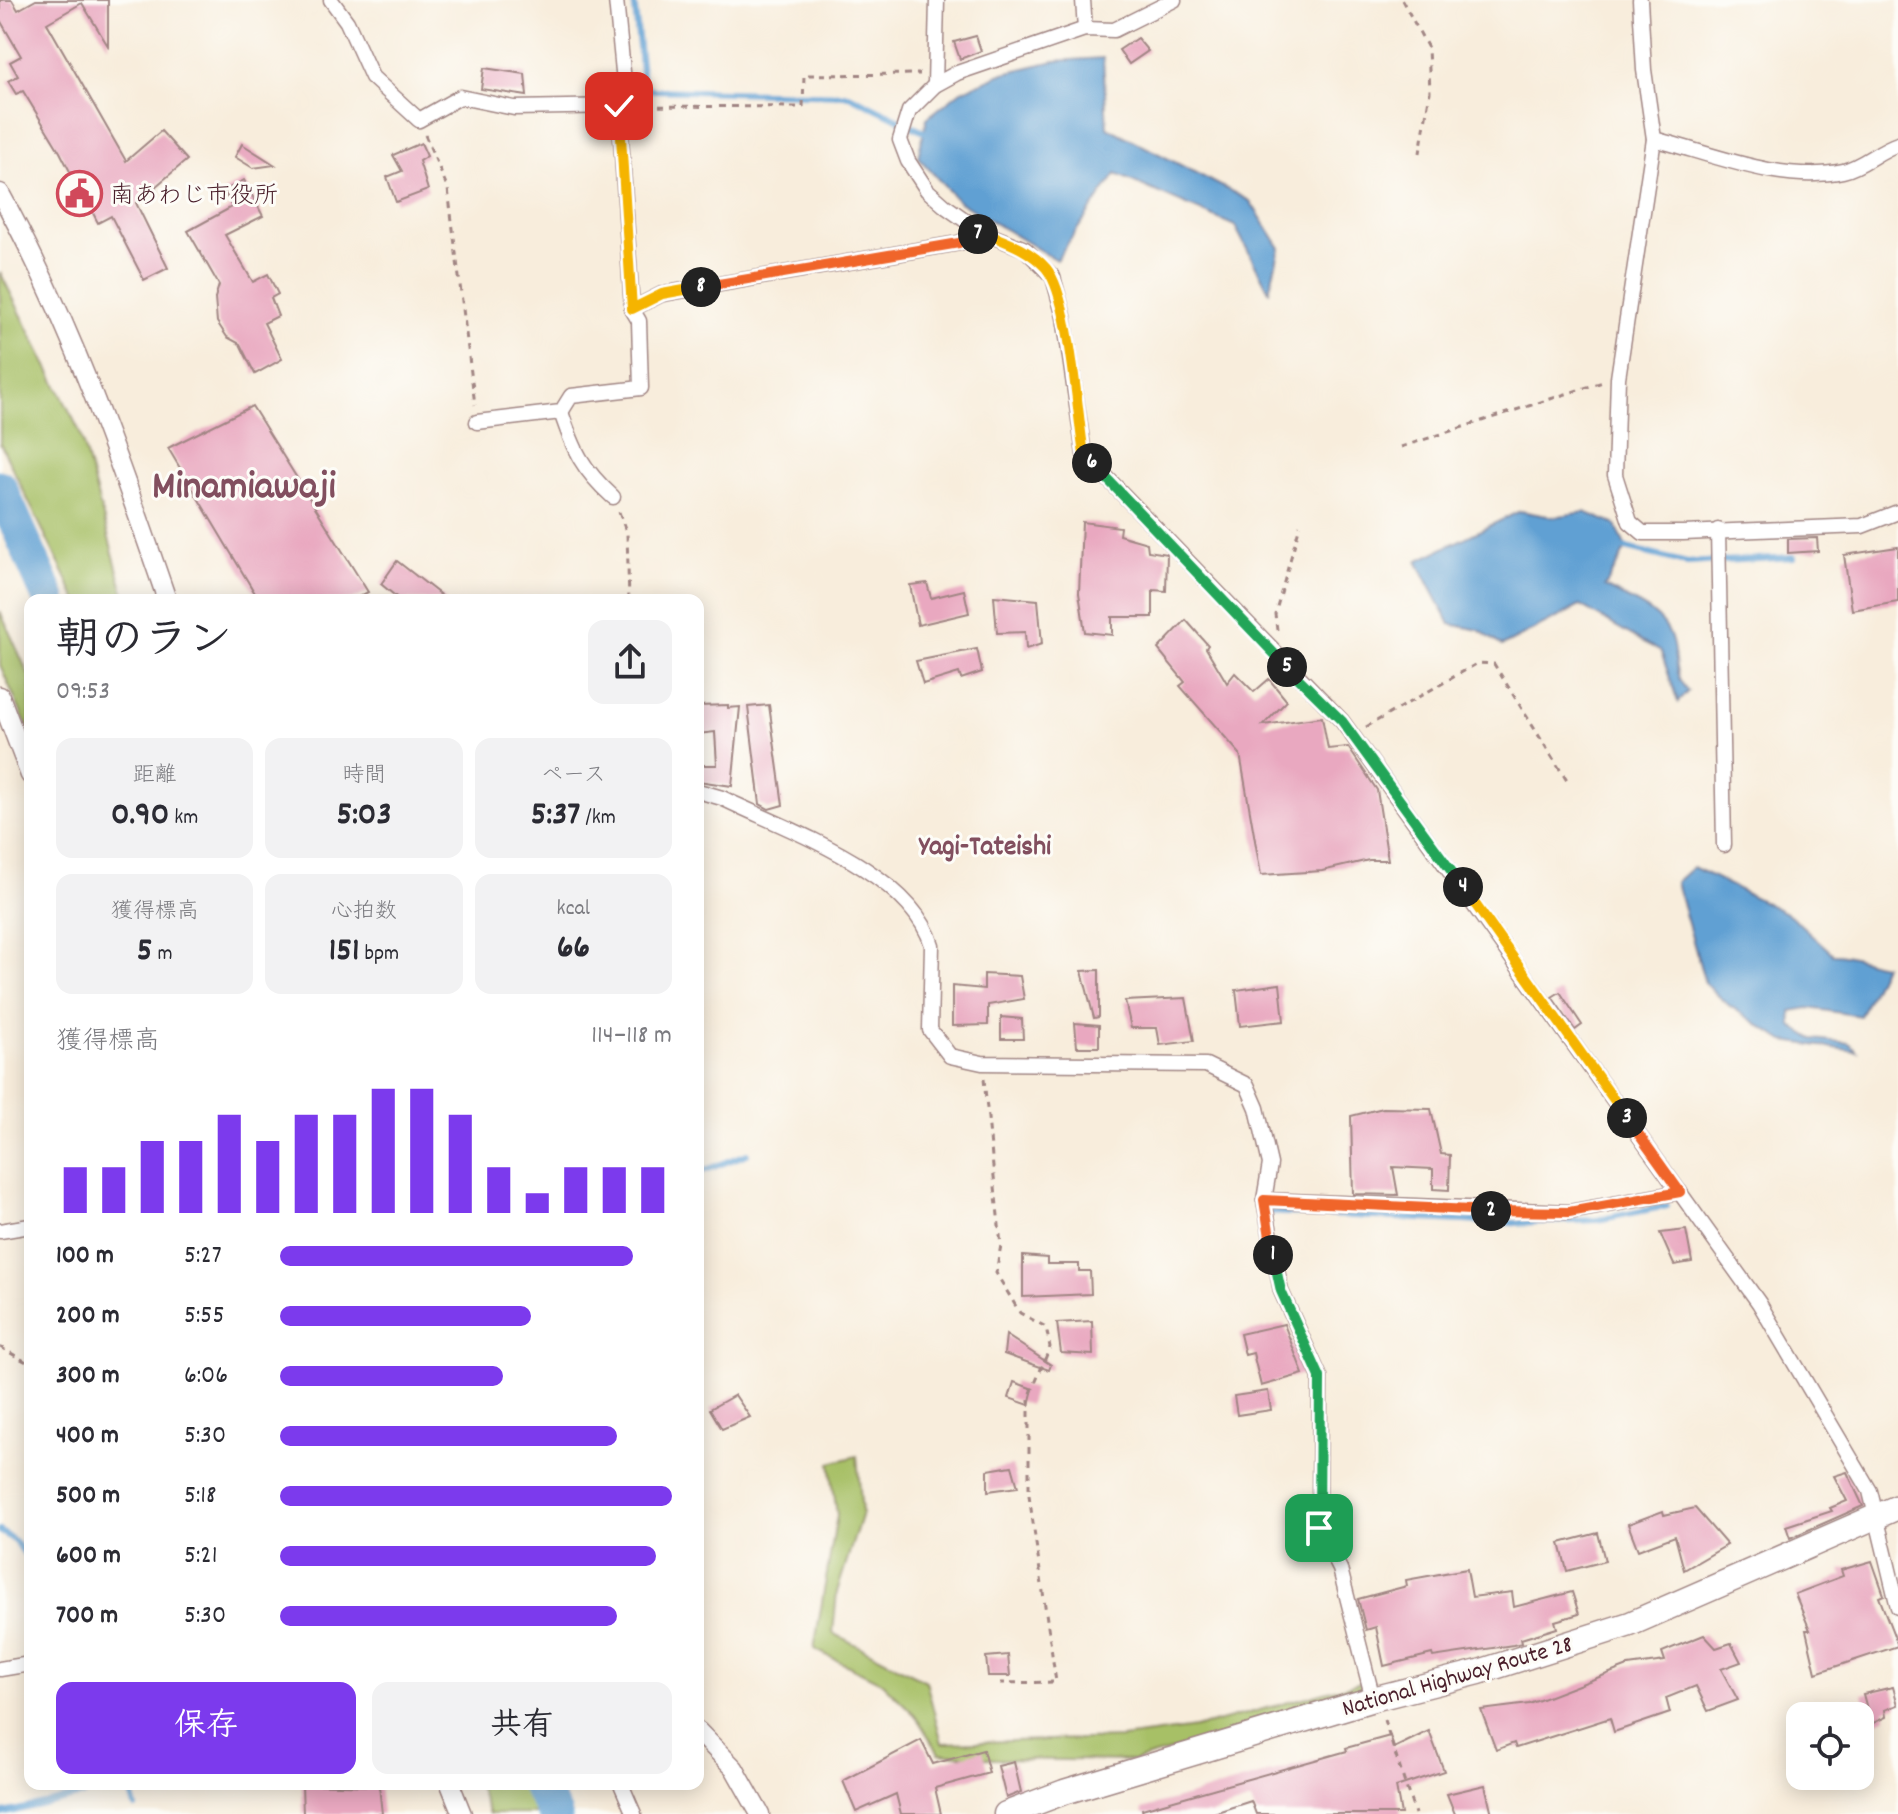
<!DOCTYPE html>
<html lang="ja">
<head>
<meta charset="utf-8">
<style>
	:root { --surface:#fff; --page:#f2f2f3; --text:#2b2b33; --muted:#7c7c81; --accent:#7c3aed }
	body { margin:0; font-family:Dekko,"Klee One",sans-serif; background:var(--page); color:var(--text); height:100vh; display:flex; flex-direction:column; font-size:30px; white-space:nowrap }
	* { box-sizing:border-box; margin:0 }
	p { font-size:26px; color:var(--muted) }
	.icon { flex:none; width:44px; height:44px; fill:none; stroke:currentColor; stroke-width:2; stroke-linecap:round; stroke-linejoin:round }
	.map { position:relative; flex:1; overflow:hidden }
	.sheet { position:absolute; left:24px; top:594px; width:680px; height:1196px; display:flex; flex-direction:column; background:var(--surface); border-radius:16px; box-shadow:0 4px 20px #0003 }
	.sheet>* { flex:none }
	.buttons { position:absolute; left:1786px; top:1702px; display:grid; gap:16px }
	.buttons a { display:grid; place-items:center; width:88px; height:88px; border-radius:16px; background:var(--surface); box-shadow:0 4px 20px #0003; font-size:40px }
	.pin { position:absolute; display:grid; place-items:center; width:68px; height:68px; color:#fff; margin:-34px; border-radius:16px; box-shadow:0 4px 12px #0006 }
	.km { position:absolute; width:40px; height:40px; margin:-20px; border-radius:50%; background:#222; color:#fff; font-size:22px; line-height:40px; text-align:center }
	.round { display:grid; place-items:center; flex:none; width:84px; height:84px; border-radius:16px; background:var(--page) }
	.head { display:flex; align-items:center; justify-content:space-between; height:136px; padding:0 32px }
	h1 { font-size:44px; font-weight:700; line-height:60px }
	.figures { display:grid; grid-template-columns:repeat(3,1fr); gap:12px; height:136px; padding:8px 32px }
	.figures div { display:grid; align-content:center; border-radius:16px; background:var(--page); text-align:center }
	.figures b { font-size:34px; font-weight:700 }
	.figures small { font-size:22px; font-weight:400 }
	.figures p { font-size:22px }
	.chart { height:224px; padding:16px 32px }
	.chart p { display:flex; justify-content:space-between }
	.chart svg { width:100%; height:144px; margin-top:8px; stroke:var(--accent); stroke-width:6 }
	.cta { display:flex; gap:16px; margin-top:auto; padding:16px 32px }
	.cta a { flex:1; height:92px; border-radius:16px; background:var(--accent); color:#fff; font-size:32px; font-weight:700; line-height:92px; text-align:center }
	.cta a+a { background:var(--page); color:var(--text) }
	ul { padding:0 32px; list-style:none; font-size:26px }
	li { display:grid; grid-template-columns:128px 96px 1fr; align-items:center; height:60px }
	li i { height:20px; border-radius:10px; background:var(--accent) }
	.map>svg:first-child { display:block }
</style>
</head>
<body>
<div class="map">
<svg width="1898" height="1814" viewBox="0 0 1898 1814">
	<rect width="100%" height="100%" fill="#fdfcf7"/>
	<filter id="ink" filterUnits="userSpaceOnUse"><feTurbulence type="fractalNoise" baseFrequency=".0125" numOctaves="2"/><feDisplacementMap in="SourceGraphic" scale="16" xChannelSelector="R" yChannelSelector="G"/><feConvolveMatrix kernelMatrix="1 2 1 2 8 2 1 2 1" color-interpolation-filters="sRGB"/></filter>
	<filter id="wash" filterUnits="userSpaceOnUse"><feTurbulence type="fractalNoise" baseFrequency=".006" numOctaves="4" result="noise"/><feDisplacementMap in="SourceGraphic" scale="32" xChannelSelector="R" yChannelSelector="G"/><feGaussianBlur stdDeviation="1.8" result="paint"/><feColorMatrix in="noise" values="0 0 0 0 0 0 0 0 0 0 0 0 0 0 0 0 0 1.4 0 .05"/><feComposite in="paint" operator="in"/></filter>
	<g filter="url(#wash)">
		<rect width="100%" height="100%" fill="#f8eddc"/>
		<g fill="#a7c066" stroke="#787048" stroke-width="2">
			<path d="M0 272 79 430 126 600H77L0 443Z"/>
			<path d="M0 611 30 678V733L0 665Z"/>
			<path d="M857 1456 862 1513 837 1592 833 1633 926 1681 942 1743 1122 1738 1195 1728 1361 1682 1364 1696 1135 1761 995 1759 939 1753 915 1715 881 1682 814 1649 837 1515 830 1463Z"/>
			<path d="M477 1784H532L555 1814H489Z"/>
		</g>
		<g fill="#61a0d3" stroke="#56607f" stroke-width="2">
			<path d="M1103 58 1107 127 1250 201 1280 248 1269 291 1235 226 1116 174 1056 260 958 201 918 157 927 118 961 91 1004 73 1054 61Z"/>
			<path d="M1520 511 1553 517 1585 512 1616 525 1626 548 1605 587C1628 600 1662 610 1671 638 1678 659 1671 674 1688 691L1678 702 1661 652 1580 606 1502 646 1479 630 1450 624 1417 561Z"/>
			<path d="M1693 867 1790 915 1833 954C1849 953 1867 963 1884 965L1860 1016 1809 1008 1791 1011 1792 1026 1813 1039 1849 1043 1857 1051 1784 1041 1727 1004 1705 983 1676 882Z"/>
		</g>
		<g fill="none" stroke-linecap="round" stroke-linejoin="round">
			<g stroke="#61a0d3" stroke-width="6">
				<path d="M634 0 643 83 652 90 849 95 924 132"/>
				<path d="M1626 548 1687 563 1794 557"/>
				<path d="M698 1173 747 1154"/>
				<path d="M1267 1212 1507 1223 1597 1220 1667 1206"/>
				<path d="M0 1531 15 1541 30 1561"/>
				<path d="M128 1784 135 1807"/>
				<path d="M0 1814 83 1795"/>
			</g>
			<g stroke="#61a0d3" stroke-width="34">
				<path d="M0 487 50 600"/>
				<path d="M538 1784 555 1814"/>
			</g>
		</g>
		<g id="blocks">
			<g fill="#e9a8c0">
				<path d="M0 0H12L18 10 36 0H108V46L82 3 47 23 126 161 161 131 187 160 155 187 157 191 136 203 168 268 144 280 111 216 98 223 91 209 85 212 73 190 78 187 60 152 23 91 16 94 8 81 18 76 10 62 21 56 0 20Z"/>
				<path d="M976 36 981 51 960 59 954 42Z"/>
				<path d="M1137 38 1148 51 1129 64 1119 50Z"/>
				<path d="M484 68 525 74 527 96 481 89Z"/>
				<path d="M421 143 427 156 419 161 428 190 396 202 387 177 402 171 393 155Z"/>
				<path d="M242 144 275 165 253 168 235 157Z"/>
				<path d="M244 180 263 216 225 235 253 282 268 274 278 294 271 298 278 316 264 323 282 359 255 374 240 344 227 337 217 322 215 298 219 285 188 231 232 207 224 191Z"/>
				<path d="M252 406 368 592 353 600H259L168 448Z"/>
				<path d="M1082 522 1120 527 1119 535 1147 543 1148 551 1167 554 1166 591 1153 590V617H1112V635L1085 632 1079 593Z"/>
				<path d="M1817 538 1818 551 1788 553V539Z"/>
				<path d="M1898 547V602L1852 610 1844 555Z"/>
				<path d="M397 561 447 600H400L381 584Z"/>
				<path d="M927 583 931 598 964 590 969 613 918 625 910 585Z"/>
				<path d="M994 596 1038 600 1042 644 1026 649 1025 632 997 633Z"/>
				<path d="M1186 620 1208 645 1206 648 1227 683 1235 673 1254 692 1269 679 1287 701 1263 725 1322 717 1328 749 1348 747 1377 790 1388 860H1369L1322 871 1261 875 1240 754 1180 686 1185 682 1158 649Z"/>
				<path d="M977 649 982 672 961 679 959 673 923 684 916 661Z"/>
				<path d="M728 705V708L740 707 732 786 698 781V765H717L715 732 698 734V706Z"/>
				<path d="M769 705 783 805 769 809 760 804 748 707Z"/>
				<path d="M1099 970V1017L1094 1018 1082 971Z"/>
				<path d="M984 974 1020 976 1024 999 988 1005V1025L952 1026V986L984 989Z"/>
				<path d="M1280 984 1284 1021 1240 1026 1236 990Z"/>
				<path d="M1560 992 1582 1025 1575 1030 1552 997Z"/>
				<path d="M1186 998 1194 1041 1160 1045 1157 1028H1131L1125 1001Z"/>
				<path d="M1001 1017 1022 1019 1023 1039H1001Z"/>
				<path d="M1075 1023 1099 1025V1047H1077Z"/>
				<path d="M1383 1108 1431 1109 1441 1154 1450 1155 1449 1190 1433 1189V1169L1393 1167 1398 1195 1353 1194 1351 1116Z"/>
				<path d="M1686 1230 1692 1262 1674 1265 1660 1233Z"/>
				<path d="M1023 1256 1047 1258V1264H1079V1271H1090L1091 1294 1023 1297Z"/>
				<path d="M1092 1321 1093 1355 1061 1353 1057 1323Z"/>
				<path d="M1284 1324 1303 1374 1261 1386 1253 1353 1245 1355 1240 1334Z"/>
				<path d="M1006 1335 1051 1365 1049 1370 1004 1354Z"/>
				<path d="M1014 1382 1033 1389 1029 1405 1009 1398Z"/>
				<path d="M1268 1391 1271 1410 1237 1415 1234 1396Z"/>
				<path d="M735 1395 750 1417 722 1429 710 1409Z"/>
				<path d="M1012 1466 1018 1487 988 1491V1470Z"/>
				<path d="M1847 1472 1863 1506 1790 1538 1786 1526 1832 1511 1830 1508 1847 1501 1834 1476Z"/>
				<path d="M1695 1508 1727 1545 1684 1570 1675 1536 1638 1550 1628 1524 1663 1511 1664 1515Z"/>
				<path d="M1308 1509 1309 1535 1293 1536V1510Z"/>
				<path d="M1598 1533 1605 1561 1567 1571 1560 1543Z"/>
				<path d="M1872 1561 1884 1595 1879 1597 1898 1646 1816 1673 1806 1630H1810L1795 1594 1843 1576 1841 1570Z"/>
				<path d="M1467 1569 1472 1597 1512 1592 1514 1607 1572 1592 1579 1614 1555 1621 1557 1628 1521 1639 1522 1643 1513 1645 1433 1657 1432 1654 1384 1666 1376 1627 1366 1630 1358 1599 1407 1586 1406 1580Z"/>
				<path d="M1704 1635 1716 1648 1731 1643 1741 1662 1721 1669 1738 1700 1708 1711 1696 1686 1666 1698 1670 1713 1614 1732 1610 1718 1516 1748 1514 1743 1496 1750 1481 1710 1529 1704 1628 1666 1665 1661 1662 1652Z"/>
				<path d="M1008 1655 1010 1676H988L986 1657Z"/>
				<path d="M1893 1687 1898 1705 1885 1710 1886 1717 1871 1724 1863 1694Z"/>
				<path d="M1429 1731 1444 1771 1396 1787 1401 1814H1256L1251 1801 1211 1814H1143L1142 1809 1347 1751 1346 1748 1390 1736 1394 1748Z"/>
				<path d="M921 1740 933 1764 983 1750 989 1773 935 1788 941 1814H901L896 1794 856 1812 843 1781Z"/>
				<path d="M1014 1762 1021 1792 1006 1798 998 1766Z"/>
				<path d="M302 1784 379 1786 382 1814H303Z"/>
				<path d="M1485 1785 1492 1814H1455L1447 1794Z"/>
			</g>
		</g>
	</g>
	<g filter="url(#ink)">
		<use href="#blocks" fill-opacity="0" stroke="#a18684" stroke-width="2"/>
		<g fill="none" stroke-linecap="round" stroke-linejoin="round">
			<defs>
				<g id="minor">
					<path d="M331 0 347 22 372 77 419 120 460 97 514 108 619 106"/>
					<path d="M616 0 625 92 619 106 632 309"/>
					<path d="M1083 0 1085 29"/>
					<path d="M1174 0 1114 30 1085 29 957 73 935 85 909 111 900 140 908 161 927 190 945 206 982 232 1025 249 1053 277 1064 317 1084 454 1342 721 1759 1303 1870 1491 1898 1607"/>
					<path d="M1640 0 1644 70 1654 139 1618 378 1615 475 1630 522 1643 533H1683L1862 526 1898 512"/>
					<path d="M935 85 937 0"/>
					<path d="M1654 139C1712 154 1782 184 1843 171 1862 167 1879 150 1898 144"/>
					<path d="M561 412C574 451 582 469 613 497"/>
					<path d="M477 422 561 412 571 396 641 388 639 321 632 309 662 294 959 243 982 232"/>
					<path d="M1718 530 1724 845"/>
					<path d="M698 791 722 798C787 830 910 871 932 945L930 1030 950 1056 982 1063 1206 1065 1247 1085 1257 1108 1270 1164 1264 1200 1281 1291 1320 1377 1319 1528 1340 1569 1373 1699"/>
					<path d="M1264 1200 1569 1212 1680 1192"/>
					<path d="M0 1231 30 1226"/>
					<path d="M0 1669 30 1664"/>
					<path d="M621 1784 634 1814"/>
				</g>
				<g id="tertiary">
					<path d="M0 193C71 322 120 462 167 600"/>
					<path d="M0 696 30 775"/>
					<path d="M698 1731 734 1768 760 1814"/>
					<path d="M450 1784 462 1814"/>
				</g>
				<path id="trunk" d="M1006 1814 1064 1792 1373 1699 1479 1672 1630 1624 1898 1507"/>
			</defs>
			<use href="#minor" stroke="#a18684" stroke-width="17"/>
			<use href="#tertiary" stroke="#a18684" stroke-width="21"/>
			<use href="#trunk" stroke="#a18684" stroke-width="27"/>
			<g stroke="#a18684" stroke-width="3" stroke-dasharray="6 6" stroke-linecap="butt">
				<path d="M1402 0 1428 48 1430 92 1420 153"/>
				<path d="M635 106 803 107 804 75 920 74"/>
				<path d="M425 135 448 189 475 405"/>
				<path d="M1401 447 1603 382"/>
				<path d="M619 512 627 534 629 600"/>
				<path d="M1277 630 1275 614 1300 525"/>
				<path d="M1366 727 1478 663 1494 664 1569 784"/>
				<path d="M984 1079 1001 1245 996 1273 1020 1313 1046 1327 1050 1347 1029 1398V1495L1056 1682 1000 1683"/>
				<path d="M0 1347 30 1364"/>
				<path d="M1384 1720 1415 1814"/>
			</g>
			<use href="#minor" stroke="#fff" stroke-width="14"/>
			<use href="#tertiary" stroke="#fff" stroke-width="18"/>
			<use href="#trunk" stroke="#fff" stroke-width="24"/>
		</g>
	</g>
	<g fill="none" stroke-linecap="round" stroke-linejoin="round" filter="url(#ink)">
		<defs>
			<path id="split-1" d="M1273 1255 1281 1291 1320 1377 1319 1528"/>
			<path id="split-2" d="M1273 1255 1264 1200 1491 1211"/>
			<path id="split-3" d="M1491 1211 1569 1212 1680 1192 1627 1118"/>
			<path id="split-4" d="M1463 887 1627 1118"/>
			<path id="split-5" d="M1287 667 1342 721 1463 887"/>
			<path id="split-6" d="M1092 463 1287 667"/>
			<path id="split-7" d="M978 234 982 232C1006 242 1028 248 1046 268 1070 296 1077 413 1084 454L1092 463"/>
			<path id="split-8" d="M701 287 959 243 978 234"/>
			<path id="split-9" d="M619 106 632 309 662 294 701 287"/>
		</defs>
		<use href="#split-1" stroke="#fff" stroke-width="16"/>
		<use href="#split-2" stroke="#fff" stroke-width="16"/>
		<use href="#split-3" stroke="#fff" stroke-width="16"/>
		<use href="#split-4" stroke="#fff" stroke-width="16"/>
		<use href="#split-5" stroke="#fff" stroke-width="16"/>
		<use href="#split-6" stroke="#fff" stroke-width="16"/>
		<use href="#split-7" stroke="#fff" stroke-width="16"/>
		<use href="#split-8" stroke="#fff" stroke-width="16"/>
		<use href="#split-9" stroke="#fff" stroke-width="16"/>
		<use href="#split-1" stroke="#22a559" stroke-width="10"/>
		<use href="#split-2" stroke="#f0652b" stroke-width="10"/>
		<use href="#split-3" stroke="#f0652b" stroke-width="10"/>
		<use href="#split-4" stroke="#f5b400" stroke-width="10"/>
		<use href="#split-5" stroke="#22a559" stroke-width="10"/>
		<use href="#split-6" stroke="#22a559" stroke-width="10"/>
		<use href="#split-7" stroke="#f5b400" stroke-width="10"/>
		<use href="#split-8" stroke="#f0652b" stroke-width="10"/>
		<use href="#split-9" stroke="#f5b400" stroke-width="10"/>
	</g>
	<defs>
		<symbol id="civic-ring" viewBox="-11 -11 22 22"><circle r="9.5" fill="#fdfcf7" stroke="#d1495b" stroke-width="1.5"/><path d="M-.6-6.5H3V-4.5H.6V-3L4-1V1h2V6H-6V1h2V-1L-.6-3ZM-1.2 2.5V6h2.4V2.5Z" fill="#d1495b"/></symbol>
	</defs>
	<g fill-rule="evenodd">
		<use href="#civic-ring" x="54" y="168" width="51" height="51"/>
	</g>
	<g text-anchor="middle" stroke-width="6" stroke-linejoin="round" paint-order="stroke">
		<g font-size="24" fill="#4a1f2b" stroke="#fdfcf7" text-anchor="start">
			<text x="110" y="202">南あわじ市役所</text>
		</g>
		<g font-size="24" fill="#4a1f2b" stroke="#fdfcf7">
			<text transform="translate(1457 1675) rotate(-16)" y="8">National Highway Route 28</text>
		</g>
		<g font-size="28" font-weight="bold" fill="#824f5f" stroke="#fdfcf7">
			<text x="985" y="854">Yagi-Tateishi</text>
		</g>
		<g font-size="40" font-weight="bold" fill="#824f5f" stroke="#fdfcf7">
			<text x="244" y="497">Minamiawaji</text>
		</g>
	</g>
</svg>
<div class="buttons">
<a><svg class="icon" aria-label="locate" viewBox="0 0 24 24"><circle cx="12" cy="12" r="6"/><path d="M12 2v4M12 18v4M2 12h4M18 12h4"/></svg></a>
</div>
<div class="pin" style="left:1319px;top:1528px;background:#1e9e55"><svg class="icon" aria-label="arrive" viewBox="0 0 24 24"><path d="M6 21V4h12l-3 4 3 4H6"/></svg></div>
<div class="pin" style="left:619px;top:106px;background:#d93025"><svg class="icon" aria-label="check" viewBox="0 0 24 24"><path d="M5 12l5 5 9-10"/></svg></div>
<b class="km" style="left:1273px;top:1255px">1</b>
<b class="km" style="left:1491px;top:1211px">2</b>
<b class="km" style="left:1627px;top:1118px">3</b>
<b class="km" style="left:1463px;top:887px">4</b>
<b class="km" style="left:1287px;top:667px">5</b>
<b class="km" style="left:1092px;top:463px">6</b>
<b class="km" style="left:978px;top:234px">7</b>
<b class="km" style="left:701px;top:287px">8</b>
<section class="sheet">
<div class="head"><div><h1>朝のラン</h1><p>09:53</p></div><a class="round"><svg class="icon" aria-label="share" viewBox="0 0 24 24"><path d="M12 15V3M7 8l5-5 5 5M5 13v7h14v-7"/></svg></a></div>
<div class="figures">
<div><p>距離</p><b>0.90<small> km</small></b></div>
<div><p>時間</p><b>5:03</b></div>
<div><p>ペース</p><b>5:37<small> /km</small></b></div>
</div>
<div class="figures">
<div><p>獲得標高</p><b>5<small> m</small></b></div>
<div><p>心拍数</p><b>151<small> bpm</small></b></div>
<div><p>kcal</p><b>66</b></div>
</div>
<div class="chart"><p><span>獲得標高</span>114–118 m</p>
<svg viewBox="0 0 160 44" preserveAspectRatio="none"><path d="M5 44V30M15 44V30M25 44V22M35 44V22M45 44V14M55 44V22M65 44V14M75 44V14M85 44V6M95 44V6M105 44V14M115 44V30M125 44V38M135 44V30M145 44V30M155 44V30"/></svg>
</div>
<ul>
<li><b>100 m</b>5:27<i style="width:90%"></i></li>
<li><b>200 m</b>5:55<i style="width:64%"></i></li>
<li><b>300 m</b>6:06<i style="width:57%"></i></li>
<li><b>400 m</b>5:30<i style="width:86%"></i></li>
<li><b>500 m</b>5:18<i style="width:100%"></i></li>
<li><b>600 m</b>5:21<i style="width:96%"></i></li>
<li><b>700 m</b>5:30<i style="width:86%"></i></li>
</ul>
<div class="cta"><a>保存</a><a>共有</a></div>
</section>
</div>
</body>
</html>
